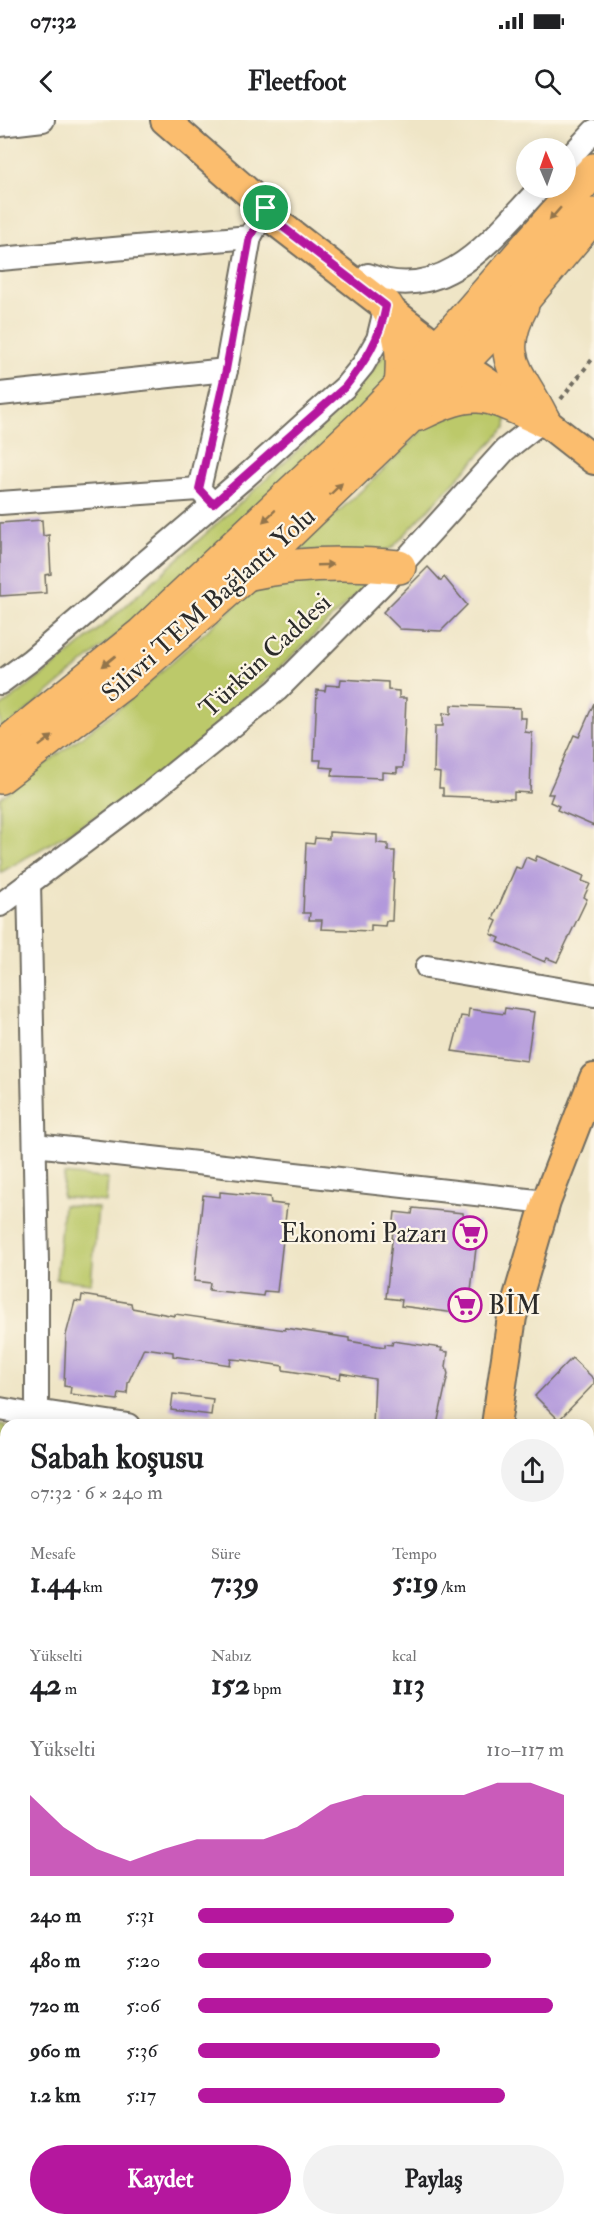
<!DOCTYPE html>
<html lang="tr">
<head>
<meta charset="utf-8">
<style>
	:root { --surface:#fff; --page:#f2f2f2; --text:#202124; --muted:#757577; --accent:#b5179e }
	body { margin:0; font-family:"IM FELL Double Pica",serif; background:var(--page); color:var(--text); height:100vh; display:flex; flex-direction:column; font-size:22px; white-space:nowrap }
	* { box-sizing:border-box; margin:0 }
	p { font-size:20px; color:var(--muted) }
	.icon { flex:none; width:33px; height:33px; fill:none; stroke:currentColor; stroke-width:2; stroke-linecap:round; stroke-linejoin:round }
	.map { position:relative; flex:1; overflow:hidden }
	.side { position:absolute; left:0px; top:1299px; width:594px; height:807px; display:flex; flex-direction:column; background:var(--surface); border-radius:18px 18px 0 0; box-shadow:0 3px 15px #0003 }
	.side>* { flex:none }
	.needle { width:39px; rotate:358deg }
	.tools { position:absolute; left:516px; top:18px; display:grid; gap:12px }
	.tools a { display:grid; place-items:center; width:60px; height:60px; border-radius:50%; background:var(--surface); box-shadow:0 3px 15px #0003; font-size:30px }
	.pin { position:absolute; display:grid; place-items:center; width:51px; height:51px; color:#fff; margin:-26px; border:3px solid #fff; border-radius:50%; box-shadow:0 2px 6px #0007 }
	.round { display:grid; place-items:center; flex:none; width:63px; height:63px; border-radius:32px; background:var(--page) }
	.headline { display:flex; align-items:center; justify-content:space-between; height:102px; padding:0 30px }
	h1 { font-size:33px; font-weight:800; line-height:45px }
	.stats { display:grid; grid-template-columns:repeat(3,1fr); gap:9px; height:102px; padding:6px 30px }
	.stats div { display:grid; align-content:center }
	.stats b { font-size:30px; font-weight:800 }
	.stats small { font-size:16px; font-weight:400 }
	.stats p { font-size:16px }
	.chart { height:168px; padding:12px 30px }
	.chart p { display:flex; justify-content:space-between }
	.chart svg { width:100%; height:108px; margin-top:6px; fill:var(--accent); opacity:.7 }
	.button { display:flex; gap:12px; margin-top:auto; padding:12px 30px }
	.button a { flex:1; height:69px; border-radius:36px; background:var(--accent); color:#fff; font-size:24px; font-weight:800; line-height:69px; text-align:center }
	.button a+a { background:var(--page); color:var(--text) }
	ul { padding:0 30px; list-style:none; font-size:20px }
	li { display:grid; grid-template-columns:96px 72px 1fr; align-items:center; height:45px }
	li i { height:15px; border-radius:8px; background:var(--accent) }
	.status { display:flex; justify-content:space-between; align-items:center; height:42px; padding:0 30px; background:var(--surface); direction:ltr }
	.status svg { height:16px; fill:currentColor }
	header { display:flex; justify-content:space-between; align-items:center; height:78px; padding:0 30px; background:var(--surface); font-size:27px; font-weight:800 }
	.map>svg:first-child { display:block }
</style>
</head>
<body>
<div class="status"><b>07:32</b><svg viewBox="0 0 49 12"><path d="M0 12V9h3v3zM5 12V6h3v6zM10 12V3h3v9zM15 12V0h3v12zM26 1h20v11H26zM47 4h2v5h-2z"/></svg></div>
<header><svg class="icon" aria-label="back" viewBox="0 0 24 24"><path d="M15 5l-7 7 7 7"/></svg>Fleetfoot<svg class="icon" aria-label="search" viewBox="0 0 24 24"><circle cx="10" cy="10" r="6"/><path d="M15 15l6 6"/></svg></header>
<div class="map">
<svg width="594" height="2106" viewBox="0 0 594 2106">
	<rect width="100%" height="100%" fill="#fcf5e5"/>
	<filter id="ink" filterUnits="userSpaceOnUse"><feTurbulence type="fractalNoise" baseFrequency=".0167" numOctaves="2"/><feDisplacementMap in="SourceGraphic" scale="12" xChannelSelector="R" yChannelSelector="G"/><feConvolveMatrix kernelMatrix="1 2 1 2 8 2 1 2 1" color-interpolation-filters="sRGB"/></filter>
	<filter id="wash" filterUnits="userSpaceOnUse"><feTurbulence type="fractalNoise" baseFrequency=".008" numOctaves="4" result="noise"/><feDisplacementMap in="SourceGraphic" scale="24" xChannelSelector="R" yChannelSelector="G"/><feGaussianBlur stdDeviation="1.35" result="paint"/><feColorMatrix in="noise" values="0 0 0 0 0 0 0 0 0 0 0 0 0 0 0 0 0 1.4 0 .05"/><feComposite in="paint" operator="in"/></filter>
	<g filter="url(#wash)">
		<rect width="100%" height="100%" fill="#efe5c6"/>
		<g fill="#bcc96b" stroke="#747a4b" stroke-width="1.5">
			<path d="M394 219 391 258 262 393 0 613V587C79 531 150 464 222 399 280 347 353 285 394 219Z"/>
			<path d="M451 288 507 292 506 307 392 428 370 435 296 430 372 361 433 299Z"/>
			<path d="M292 457H357L364 467 201 623 135 674 0 753V678L126 583 240 481 264 466Z"/>
			<path d="M64 1054 108 1059 106 1082 62 1077Z"/>
			<path d="M63 1085 98 1088 91 1163 56 1159Z"/>
			<path d="M0 1305 6 1306V1538L0 1539Z"/>
		</g>
		<g id="blocks">
			<g fill="#b299dc">
				<path d="M42 400 43 416 49 415 51 454 45 455 46 473 0 476V403Z"/>
				<path d="M428 447 441 461 444 457 467 485 441 511 400 509 383 492Z"/>
				<path d="M341 559 388 562V570L399 571V578H406L403 648H397V653L382 652V658L332 656 333 648 320 647 321 640H314L317 570 325 571 326 565 340 566Z"/>
				<path d="M594 583V706L557 690 559 686 550 682 553 674H548L574 615 579 617Z"/>
				<path d="M451 585 520 588V598H526L525 612 532 613 530 673 514 672V679L443 676V668H439L440 653 434 652 435 606H443V593L451 594Z"/>
				<path d="M329 712 377 715V723L388 724V731H395L392 801H386L385 806 371 805V811L321 809 322 800H309L310 793H303L306 723 314 724 315 718 329 719Z"/>
				<path d="M537 736 584 756 582 761 590 764 584 777 587 779 557 842 547 838 545 842 498 822 500 818 491 814 497 801 493 799 516 747 521 749 526 737 535 741Z"/>
				<path d="M505 888 534 892 527 941 452 931 461 896 468 897 469 889 504 894Z"/>
				<path d="M220 1072 270 1077 271 1083 287 1085 277 1172 264 1171 263 1176 209 1170 210 1163 194 1161 203 1075 220 1077Z"/>
				<path d="M413 1088 463 1093 464 1100 479 1102 469 1189 456 1188 455 1193 401 1186 402 1180 386 1178 395 1092 412 1094Z"/>
				<path d="M82 1175 131 1183 132 1188 175 1196V1194L285 1210V1208L349 1218V1221L385 1227V1224L392 1225 393 1221 442 1228 441 1231 448 1232 446 1247 448 1254 437 1305H373L375 1259 341 1253 340 1259 283 1250V1246L243 1240 231 1239 230 1245 173 1236V1232L144 1228 128 1263 127 1274 119 1273 118 1280 70 1274 71 1267 64 1266 66 1215 75 1181 81 1182Z"/>
				<path d="M572 1238 594 1259V1264L559 1300 535 1276Z"/>
				<path d="M173 1274 213 1279 211 1295 171 1290Z"/>
			</g>
		</g>
	</g>
	<g filter="url(#ink)">
		<use href="#blocks" fill-opacity="0" stroke="#706c61" stroke-width="1.5"/>
		<g fill="none" stroke-linecap="round" stroke-linejoin="round">
			<defs>
				<g id="minor">
					<path d="M0 5 43 0"/>
					<path d="M566 41 594 11"/>
					<path d="M0 139 250 117"/>
					<path d="M368 155C445 186 493 117 540 68"/>
					<path d="M0 274 226 250"/>
					<path d="M0 383 199 369"/>
					<path d="M213 384 199 369 226 250 250 117 266 88"/>
					<path d="M0 563 31 540 244 358 345 267 363 245 378 219 386 186"/>
					<path d="M29 763 37 1142V1305"/>
					<path d="M0 785 151 672 277 570 399 447 505 330 543 300"/>
					<path d="M427 847 594 875"/>
					<path d="M35 1025 546 1082"/>
					<path d="M0 1289 34 1295"/>
					<path d="M36 1291 128 1305"/>
					<path d="M0 1553 6 1552"/>
					<path d="M588 1707 594 1712"/>
					<path d="M0 1770H6"/>
					<path d="M0 2012 6 2014"/>
					<path d="M25 2106 26 2100"/>
				</g>
				<g id="major">
					<path d="M165 0 266 88 275 101 460 244 543 300 594 340"/>
					<path d="M496 1305 512 1197 546 1082 594 958"/>
					<path d="M388 2106 389 2100"/>
				</g>
				<g id="highway">
					<path d="M522 185C493 240 521 253 543 300"/>
					<path d="M386 186C403 211 404 237 401 266"/>
					<path d="M419 294C477 265 487 274 543 300"/>
					<path d="M246 454C296 443 348 442 399 447"/>
					<path d="M0 629 142 514 361 307 450 215 594 50"/>
					<path d="M0 657 120 565 246 454 406 300 527 175 594 95"/>
				</g>
			</defs>
			<use href="#minor" stroke="#706c61" stroke-width="26"/>
			<use href="#major" stroke="#706c61" stroke-width="32"/>
			<use href="#highway" stroke="#706c61" stroke-width="36"/>
			<path stroke="#706c61" stroke-width="4" stroke-dasharray="4.5 4.5" stroke-linecap="butt" d="M561 279 594 237"/>
			<use href="#minor" stroke="#fff" stroke-width="22"/>
			<use href="#major" stroke="#fbbd6e" stroke-width="28"/>
			<use href="#highway" stroke="#fbbd6e" stroke-width="33"/>
		</g>
		<defs><path id="oneway-solid" d="M-6-.8H1V-3.2L6.5 0L1 3.2V.8H-6Z" transform="scale(1.5)"/></defs>
		<g fill="#93744c">
			<use href="#oneway-solid" transform="translate(555 94) rotate(131)"/>
			<use href="#oneway-solid" transform="translate(336 369) rotate(-44)"/>
			<use href="#oneway-solid" transform="translate(269 396) rotate(137)"/>
			<use href="#oneway-solid" transform="translate(325 445) rotate(-2)"/>
			<use href="#oneway-solid" transform="translate(109 541) rotate(141)"/>
			<use href="#oneway-solid" transform="translate(46 621) rotate(-37)"/>
		</g>
	</g>
	<g fill="none" stroke-linecap="round" stroke-linejoin="round" filter="url(#ink)">
		<defs>
			<path id="route" d="M266 88 275 101 386 186C380 219 365 242 345 267L213 384 199 369 226 250 250 117Z"/>
		</defs>
		<use href="#route" stroke="#fff" stroke-width="12"/>
		<use href="#route" stroke="#b5179e" stroke-width="8"/>
	</g>
	<defs>
		<symbol id="supermarket-ring" viewBox="-11 -11 22 22"><circle r="9.5" fill="#fcf5e5" stroke="#b5179e" stroke-width="1.5"/><path d="M-6-5.5h2.5l.6 2H6L4.5 2H-2.5L-4.4-4H-6ZM-1.5 3.2a1.3 1.3 0 1 0 .1 0ZM3 3.2a1.3 1.3 0 1 0 .1 0Z" fill="#b5179e"/></symbol>
	</defs>
	<g fill-rule="evenodd">
		<use href="#supermarket-ring" x="451" y="1094" width="38" height="38"/>
		<use href="#supermarket-ring" x="446" y="1166" width="38" height="38"/>
	</g>
	<g text-anchor="middle" stroke-width="4.5" stroke-linejoin="round" paint-order="stroke">
		<g font-size="26" fill="#2b2b2b" stroke="#fcf5e5">
			<text transform="translate(208 484) rotate(-42)" y="9">Silivri TEM Bağlantı Yolu</text>
			<text transform="translate(265 535) rotate(-43)" y="9">Türkün Caddesi</text>
		</g>
		<g font-size="26" fill="#2b2b2b" stroke="#fcf5e5" text-anchor="end">
			<text x="447" y="1122">Ekonomi Pazarı</text>
			<text x="488" y="1194" text-anchor="start">BİM</text>
		</g>
	</g>
</svg>
<div class="tools">
<a><svg class="needle" viewBox="-14 -14 28 28"><path d="M0-13l5 13h-10z" fill="#e53935"/><path d="M0 13l5-13h-10z" fill="#757577"/></svg></a>
</div>
<div class="pin" style="left:266px;top:88px;background:#1e9e55"><svg class="icon" aria-label="arrive" viewBox="0 0 24 24"><path d="M6 21V4h12l-3 4 3 4H6"/></svg></div>
<section class="side">
<div class="headline"><div><h1>Sabah koşusu</h1><p>07:32 · 6 × 240 m</p></div><a class="round"><svg class="icon" aria-label="share" viewBox="0 0 24 24"><path d="M12 15V3M7 8l5-5 5 5M5 13v7h14v-7"/></svg></a></div>
<div class="stats">
<div><p>Mesafe</p><b>1.44<small> km</small></b></div>
<div><p>Süre</p><b>7:39</b></div>
<div><p>Tempo</p><b>5:19<small> /km</small></b></div>
</div>
<div class="stats">
<div><p>Yükselti</p><b>42<small> m</small></b></div>
<div><p>Nabız</p><b>152<small> bpm</small></b></div>
<div><p>kcal</p><b>113</b></div>
</div>
<div class="chart"><p><span>Yükselti</span>110–117 m</p>
<svg viewBox="0 0 160 44" preserveAspectRatio="none"><path d="M0 44V11L10 24L20 33L30 38L40 33L50 29L60 29L70 29L80 24L90 15L100 11L110 11L120 11L130 11L140 6L150 6L160 11V44z"/></svg>
</div>
<ul>
<li><b>240 m</b>5:31<i style="width:70%"></i></li>
<li><b>480 m</b>5:20<i style="width:80%"></i></li>
<li><b>720 m</b>5:06<i style="width:97%"></i></li>
<li><b>960 m</b>5:36<i style="width:66%"></i></li>
<li><b>1.2 km</b>5:17<i style="width:84%"></i></li>
</ul>
<div class="button"><a>Kaydet</a><a>Paylaş</a></div>
</section>
</div>
</body>
</html>
